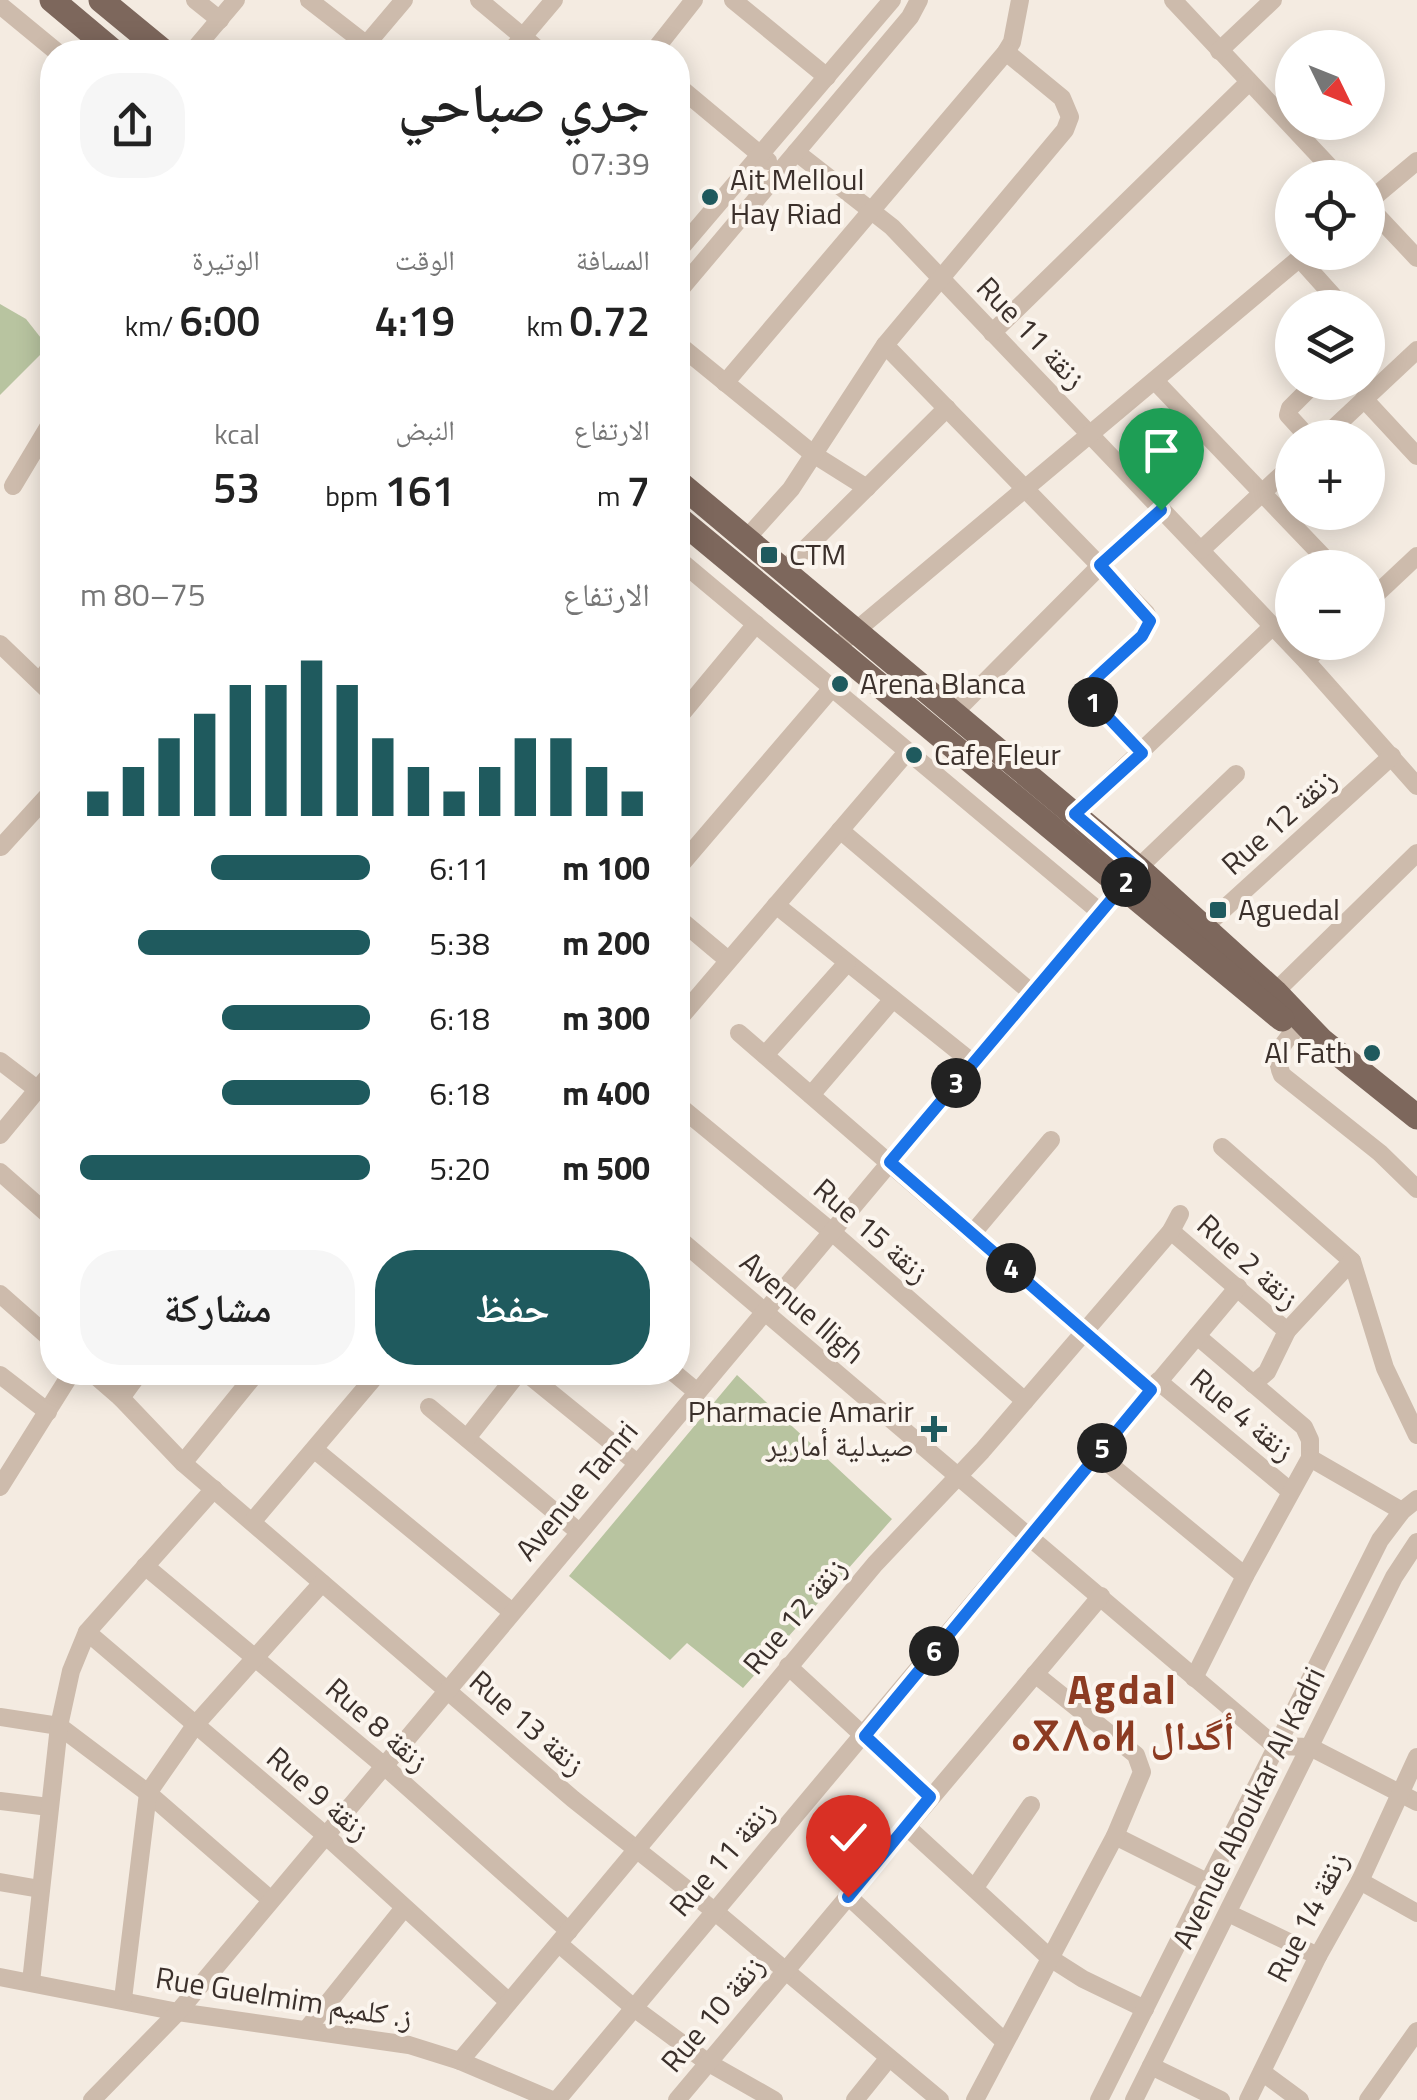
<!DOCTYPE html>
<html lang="ar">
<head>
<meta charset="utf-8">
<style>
	:root { --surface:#fff; --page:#f6f6f6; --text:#222; --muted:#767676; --accent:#1f5a5e }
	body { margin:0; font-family:"Titillium Web","Noto Naskh Arabic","Noto Sans Tifinagh",sans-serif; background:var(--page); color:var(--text); direction:rtl; height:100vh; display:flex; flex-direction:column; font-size:38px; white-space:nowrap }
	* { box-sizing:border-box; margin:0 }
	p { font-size:32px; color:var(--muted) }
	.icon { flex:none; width:55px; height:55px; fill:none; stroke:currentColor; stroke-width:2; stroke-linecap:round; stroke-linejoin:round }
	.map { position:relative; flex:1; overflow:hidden; direction:ltr }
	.side { position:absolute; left:40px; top:40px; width:650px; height:1345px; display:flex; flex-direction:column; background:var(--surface); border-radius:40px; box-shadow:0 5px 25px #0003; direction:rtl }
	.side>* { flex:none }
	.needle { width:65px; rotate:133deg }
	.buttons { position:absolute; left:1275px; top:30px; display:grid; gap:20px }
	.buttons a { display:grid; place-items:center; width:110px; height:110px; border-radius:50%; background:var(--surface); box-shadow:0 5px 25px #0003; font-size:50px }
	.pin { position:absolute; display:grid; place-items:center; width:85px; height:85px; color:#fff; margin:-102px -42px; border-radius:50% 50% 50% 0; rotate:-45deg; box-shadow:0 0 10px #0007 }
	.pin .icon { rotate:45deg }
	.km { position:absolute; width:50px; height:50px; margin:-25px; border-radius:50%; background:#222; color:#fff; font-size:28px; line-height:50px; text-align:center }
	.round { display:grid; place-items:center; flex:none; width:105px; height:105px; border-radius:40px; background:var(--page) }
	.headline { display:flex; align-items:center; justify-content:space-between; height:170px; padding:0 40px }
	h1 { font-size:55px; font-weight:600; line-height:75px }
	.stats { display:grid; grid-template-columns:repeat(3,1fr); gap:15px; height:170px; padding:10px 40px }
	.stats div { display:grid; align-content:center }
	.stats b { font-size:42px; font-weight:600 }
	.stats small { font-size:28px; font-weight:400 }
	.stats p { font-size:28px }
	.chart { height:280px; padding:20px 40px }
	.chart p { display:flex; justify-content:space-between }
	.chart svg { width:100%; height:180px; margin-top:10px; stroke:var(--accent); stroke-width:6 }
	.action { display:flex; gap:20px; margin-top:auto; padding:20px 40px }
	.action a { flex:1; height:115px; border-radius:40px; background:var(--accent); color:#fff; font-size:40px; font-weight:600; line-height:115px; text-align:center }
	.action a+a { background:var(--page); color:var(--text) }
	ul { padding:0 40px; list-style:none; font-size:32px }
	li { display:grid; grid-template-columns:160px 120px 1fr; align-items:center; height:75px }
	li i { height:25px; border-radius:12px; background:var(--accent) }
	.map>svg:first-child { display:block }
</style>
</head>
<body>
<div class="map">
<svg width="1417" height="2100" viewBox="0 0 1417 2100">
	<rect width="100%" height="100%" fill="#f4ebe1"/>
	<g fill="#b8c4a0">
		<path d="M0 304 26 319 48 347 0 395Z"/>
		<path d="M737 1375 892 1519 743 1688 687 1643 670 1660 569 1576Z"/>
	</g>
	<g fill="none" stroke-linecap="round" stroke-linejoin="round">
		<g stroke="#cdbbac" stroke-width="18">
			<path d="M195 0 220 20"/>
			<path d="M309 0 367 45"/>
			<path d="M479 0 541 52"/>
			<path d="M733 0 827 77"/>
			<path d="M1173 0 1340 178"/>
			<path d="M0 5 57 52"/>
			<path d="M1219 51 1273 0"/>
			<path d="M192 52 236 0"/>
			<path d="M360 52 404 0"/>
			<path d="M510 52 554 0"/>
			<path d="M653 52 694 0"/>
			<path d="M678 86 768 161"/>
			<path d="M796 152 892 227 1306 661 1417 786"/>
			<path d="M1368 202 1417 161"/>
			<path d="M1368 206 1417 258"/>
			<path d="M678 251 892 0"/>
			<path d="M1300 259 1344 308"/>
			<path d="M678 292 910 17 919 0"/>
			<path d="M992 333 1249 82"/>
			<path d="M678 344 813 454 867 488"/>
			<path d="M885 345 1146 613 1150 621 1142 636 1094 680 1089 690 1092 701 1142 753"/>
			<path d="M1155 381 1334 568"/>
			<path d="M725 383 1006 52 1012 42 1020 0"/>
			<path d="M1364 399 1417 456"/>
			<path d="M1309 438 1288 415 1290 408 1316 382"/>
			<path d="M1323 438 1417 350"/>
			<path d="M13 486 52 421"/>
			<path d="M746 539 791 489 885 345 1065 130 1070 117 1062 98 1006 52"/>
			<path d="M1201 550 1292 465"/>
			<path d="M678 559 1100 912"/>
			<path d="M783 571 947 408"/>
			<path d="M1368 602 1417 556"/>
			<path d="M0 644 52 694"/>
			<path d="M834 649 1307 252"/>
			<path d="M1306 661 1325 642"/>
			<path d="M40 682 52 664"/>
			<path d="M953 714 1101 565 1161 510"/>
			<path d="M678 718 756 624"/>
			<path d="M1075 814 1273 626"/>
			<path d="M840 830 1032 993"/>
			<path d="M1 847 52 791"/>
			<path d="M678 868 832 688"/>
			<path d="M776 905 973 1063"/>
			<path d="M678 918 728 960"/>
			<path d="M1203 928 1392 756"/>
			<path d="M1275 992 1417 853"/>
			<path d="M678 1020 907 752"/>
			<path d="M1295 1030C1282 1044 1273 1055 1282 1075L1380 1153 1417 1189"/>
			<path d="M739 1033 1151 1390"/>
			<path d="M765 1055 847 963"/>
			<path d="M0 1061 38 1090"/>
			<path d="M811 1095 893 999"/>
			<path d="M678 1105 832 1232 1025 1401"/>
			<path d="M0 1135 52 1072"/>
			<path d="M1222 1147 1352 1261"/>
			<path d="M0 1172 52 1218"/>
			<path d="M1171 1231 1287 1331 1267 1372 1253 1384"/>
			<path d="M972 1234 1051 1140"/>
			<path d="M678 1238 1275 1746 1310 1747 1417 1802"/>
			<path d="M0 1294 52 1340"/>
			<path d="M1287 1331 1352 1261 1385 1368 1417 1435"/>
			<path d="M1197 1336 1304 1427 1310 1440V1458L1402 1511"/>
			<path d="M91 1372 121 1398 183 1463 573 1799 713 1910 940 2100"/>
			<path d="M525 1372 637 1463"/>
			<path d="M673 1372 697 1392"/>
			<path d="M0 1375 48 1412"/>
			<path d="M1158 1381 1290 1491"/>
			<path d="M121 1398 140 1372"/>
			<path d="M429 1407 579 1532"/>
			<path d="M467 1438 519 1372"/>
			<path d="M315 1450 512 1612"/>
			<path d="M1097 1454 1245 1576"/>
			<path d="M183 1463 257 1372"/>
			<path d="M0 1487 72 1372"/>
			<path d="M252 1522 379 1372"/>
			<path d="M145 1566 383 1765 569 1931"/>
			<path d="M87 1632 324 1834 509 2002"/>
			<path d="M788 1666 930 1797"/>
			<path d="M1194 1678 1245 1576 1310 1458"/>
			<path d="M0 1717 59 1726 148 1793 270 1899"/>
			<path d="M0 1801 49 1807"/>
			<path d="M906 1826 1050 1958 1083 1979 1145 2009"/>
			<path d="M1115 1836 1209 1883"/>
			<path d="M1360 1881 1417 1913"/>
			<path d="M0 1882 40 1889"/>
			<path d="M976 1886 1031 1805"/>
			<path d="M849 1897 1005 2042"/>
			<path d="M1228 1913 1318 1956"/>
			<path d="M559 1944 634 2008 707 2062 774 2100"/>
			<path d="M0 1977 178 2012 409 2045 460 2061 552 2100"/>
			<path d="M31 1982 59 1726 71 1671 87 1632 214 1489"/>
			<path d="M123 1999 148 1793 196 1724 322 1583"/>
			<path d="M307 2029 404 1908"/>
			<path d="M460 2061 875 1564 982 1451 1171 1231 1180 1214"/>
			<path d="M1151 2066 1221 2100"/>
			<path d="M1262 2072 1300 2100"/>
			<path d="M92 2100 178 2012 1100 912 1138 868 1236 774"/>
			<path d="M557 2100C784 1829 1010 1558 1238 1287"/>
			<path d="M677 2100 1101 1596"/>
			<path d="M855 2100 888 2059"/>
			<path d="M975 2100 1115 1836 1142 1772 1136 1755 1035 1674"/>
			<path d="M1099 2100 1380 1540 1402 1511 1417 1499"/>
			<path d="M1134 2100 1394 1577 1417 1542"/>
			<path d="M1248 2100 1318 1956 1360 1881 1417 1757"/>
			<path d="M1368 2100 1417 2031"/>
		</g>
		<g stroke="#7d675c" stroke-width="25">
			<path d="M52 0 114 52"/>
			<path d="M101 0 164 52"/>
			<path d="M678 482 1138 868 1275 992 1321 1040 1417 1117"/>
			<path d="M678 518 1282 1019"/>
		</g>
	</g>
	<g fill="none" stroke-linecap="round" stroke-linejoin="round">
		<defs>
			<path id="route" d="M848 1897 930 1797 865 1736 1151 1390 890 1162 1138 868 1075 814 1142 753 1092 700 1089 690 1094 680 1142 636 1150 621 1100 565 1161 510"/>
		</defs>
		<use href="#route" stroke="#fff" stroke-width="20"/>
		<use href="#route" stroke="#1a73e8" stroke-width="12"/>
	</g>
	<g fill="#1f5a5e" stroke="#fbf5ee" stroke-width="4">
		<circle cx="710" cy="197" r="10"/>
		<rect x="759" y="545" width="20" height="20" rx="5"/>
		<circle cx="840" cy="684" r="10"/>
		<circle cx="914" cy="755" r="10"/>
		<rect x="1208" y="900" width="20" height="20" rx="5"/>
		<circle cx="1372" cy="1053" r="10"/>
		<path d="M929 1414h10v10h10v10h-10v10h-10v-10h-10v-10h10z"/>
	</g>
	<g text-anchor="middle" stroke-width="8" stroke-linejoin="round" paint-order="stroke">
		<g font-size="30" fill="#3b302b" stroke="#fbf5ee" text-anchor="start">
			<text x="730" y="190">Ait Melloul<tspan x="730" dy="34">Hay Riad</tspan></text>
			<text x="789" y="565">CTM</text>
			<text x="860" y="694">Arena Blanca</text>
			<text x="934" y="765">Cafe Fleur</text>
			<text x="1238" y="920">Aguedal</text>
			<text x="1352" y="1063" text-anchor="end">Al Fath</text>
			<text x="914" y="1422" text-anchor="end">Pharmacie Amarir<tspan x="914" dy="34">صيدلية أمارير</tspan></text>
		</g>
		<g font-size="30" fill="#3b302b" stroke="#fbf5ee">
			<text transform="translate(1031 333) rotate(46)" y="10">Rue 11 زنقة</text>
			<text transform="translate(1279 822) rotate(-42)" y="10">Rue 12 زنقة</text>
			<text transform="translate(871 1231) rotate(41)" y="10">Rue 15 زنقة</text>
			<text transform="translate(1248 1262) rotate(42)" y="10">Rue 2 زنقة</text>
			<text transform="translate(802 1308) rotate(41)" y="10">Avenue Iligh</text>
			<text transform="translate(1242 1415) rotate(40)" y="10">Rue 4 زنقة</text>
			<text transform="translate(577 1491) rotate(-50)" y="10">Avenue Tamri</text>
			<text transform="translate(795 1616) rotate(-50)" y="10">Rue 12 زنقة</text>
			<text transform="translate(527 1723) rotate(41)" y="10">Rue 13 زنقة</text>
			<text transform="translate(377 1725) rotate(41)" y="10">Rue 8 زنقة</text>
			<text transform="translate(318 1794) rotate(41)" y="10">Rue 9 زنقة</text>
			<text transform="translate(1249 1808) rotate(-64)" y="10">Avenue Aboukar Al Kadri</text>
			<text transform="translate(722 1859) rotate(-49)" y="10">Rue 11 زنقة</text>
			<text transform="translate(1308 1917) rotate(-63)" y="10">Rue 14 زنقة</text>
			<text transform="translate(284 1998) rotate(9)" y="10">Rue Guelmim ز. كلميم</text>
			<text transform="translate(713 2014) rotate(-50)" y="10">Rue 10 زنقة</text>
		</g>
		<g font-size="40" font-weight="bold" letter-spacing="2.5" fill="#8c3b22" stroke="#fbf5ee">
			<text x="1123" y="1704">Agdal<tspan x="1123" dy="46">ⴰⴳⴷⴰⵍ أگدال</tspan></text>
		</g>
	</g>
</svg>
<div class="buttons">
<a><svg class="needle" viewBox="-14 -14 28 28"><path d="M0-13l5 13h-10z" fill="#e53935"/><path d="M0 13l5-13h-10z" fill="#767676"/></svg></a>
<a><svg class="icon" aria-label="locate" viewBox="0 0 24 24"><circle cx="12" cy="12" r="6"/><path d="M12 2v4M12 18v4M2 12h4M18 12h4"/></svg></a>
<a><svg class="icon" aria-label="layers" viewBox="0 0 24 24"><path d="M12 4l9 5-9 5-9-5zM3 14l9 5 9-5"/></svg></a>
<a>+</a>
<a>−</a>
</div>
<div class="pin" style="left:1161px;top:510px;background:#1e9e55"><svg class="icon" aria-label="arrive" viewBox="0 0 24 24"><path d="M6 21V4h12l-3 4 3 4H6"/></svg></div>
<div class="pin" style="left:848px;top:1897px;background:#d93025"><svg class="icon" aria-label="check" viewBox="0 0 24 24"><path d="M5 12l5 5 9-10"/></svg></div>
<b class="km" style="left:1093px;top:702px">1</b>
<b class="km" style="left:1126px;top:882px">2</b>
<b class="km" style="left:956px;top:1083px">3</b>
<b class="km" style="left:1011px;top:1268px">4</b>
<b class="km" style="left:1102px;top:1448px">5</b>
<b class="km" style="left:934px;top:1651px">6</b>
<section class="side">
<div class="headline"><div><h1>جري صباحي</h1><p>07:39</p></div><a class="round"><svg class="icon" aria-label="share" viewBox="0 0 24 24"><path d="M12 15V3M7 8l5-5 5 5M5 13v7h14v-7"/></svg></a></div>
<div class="stats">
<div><p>المسافة</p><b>0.72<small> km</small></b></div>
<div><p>الوقت</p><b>4:19</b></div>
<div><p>الوتيرة</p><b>6:00<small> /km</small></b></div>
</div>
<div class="stats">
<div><p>الارتفاع</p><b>7<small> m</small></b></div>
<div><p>النبض</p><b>161<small> bpm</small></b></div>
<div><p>kcal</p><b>53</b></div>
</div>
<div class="chart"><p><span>الارتفاع</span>75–80 m</p>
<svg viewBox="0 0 160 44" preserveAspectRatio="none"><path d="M5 44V38M15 44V32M25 44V25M35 44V19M45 44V12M55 44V12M65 44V6M75 44V12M85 44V25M95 44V32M105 44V38M115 44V32M125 44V25M135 44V25M145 44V32M155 44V38"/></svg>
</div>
<ul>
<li><b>100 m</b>6:11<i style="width:55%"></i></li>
<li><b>200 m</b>5:38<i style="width:80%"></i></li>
<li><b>300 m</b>6:18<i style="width:51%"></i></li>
<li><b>400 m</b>6:18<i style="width:51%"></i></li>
<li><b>500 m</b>5:20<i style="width:100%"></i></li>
</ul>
<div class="action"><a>حفظ</a><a>مشاركة</a></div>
</section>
</div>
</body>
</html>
